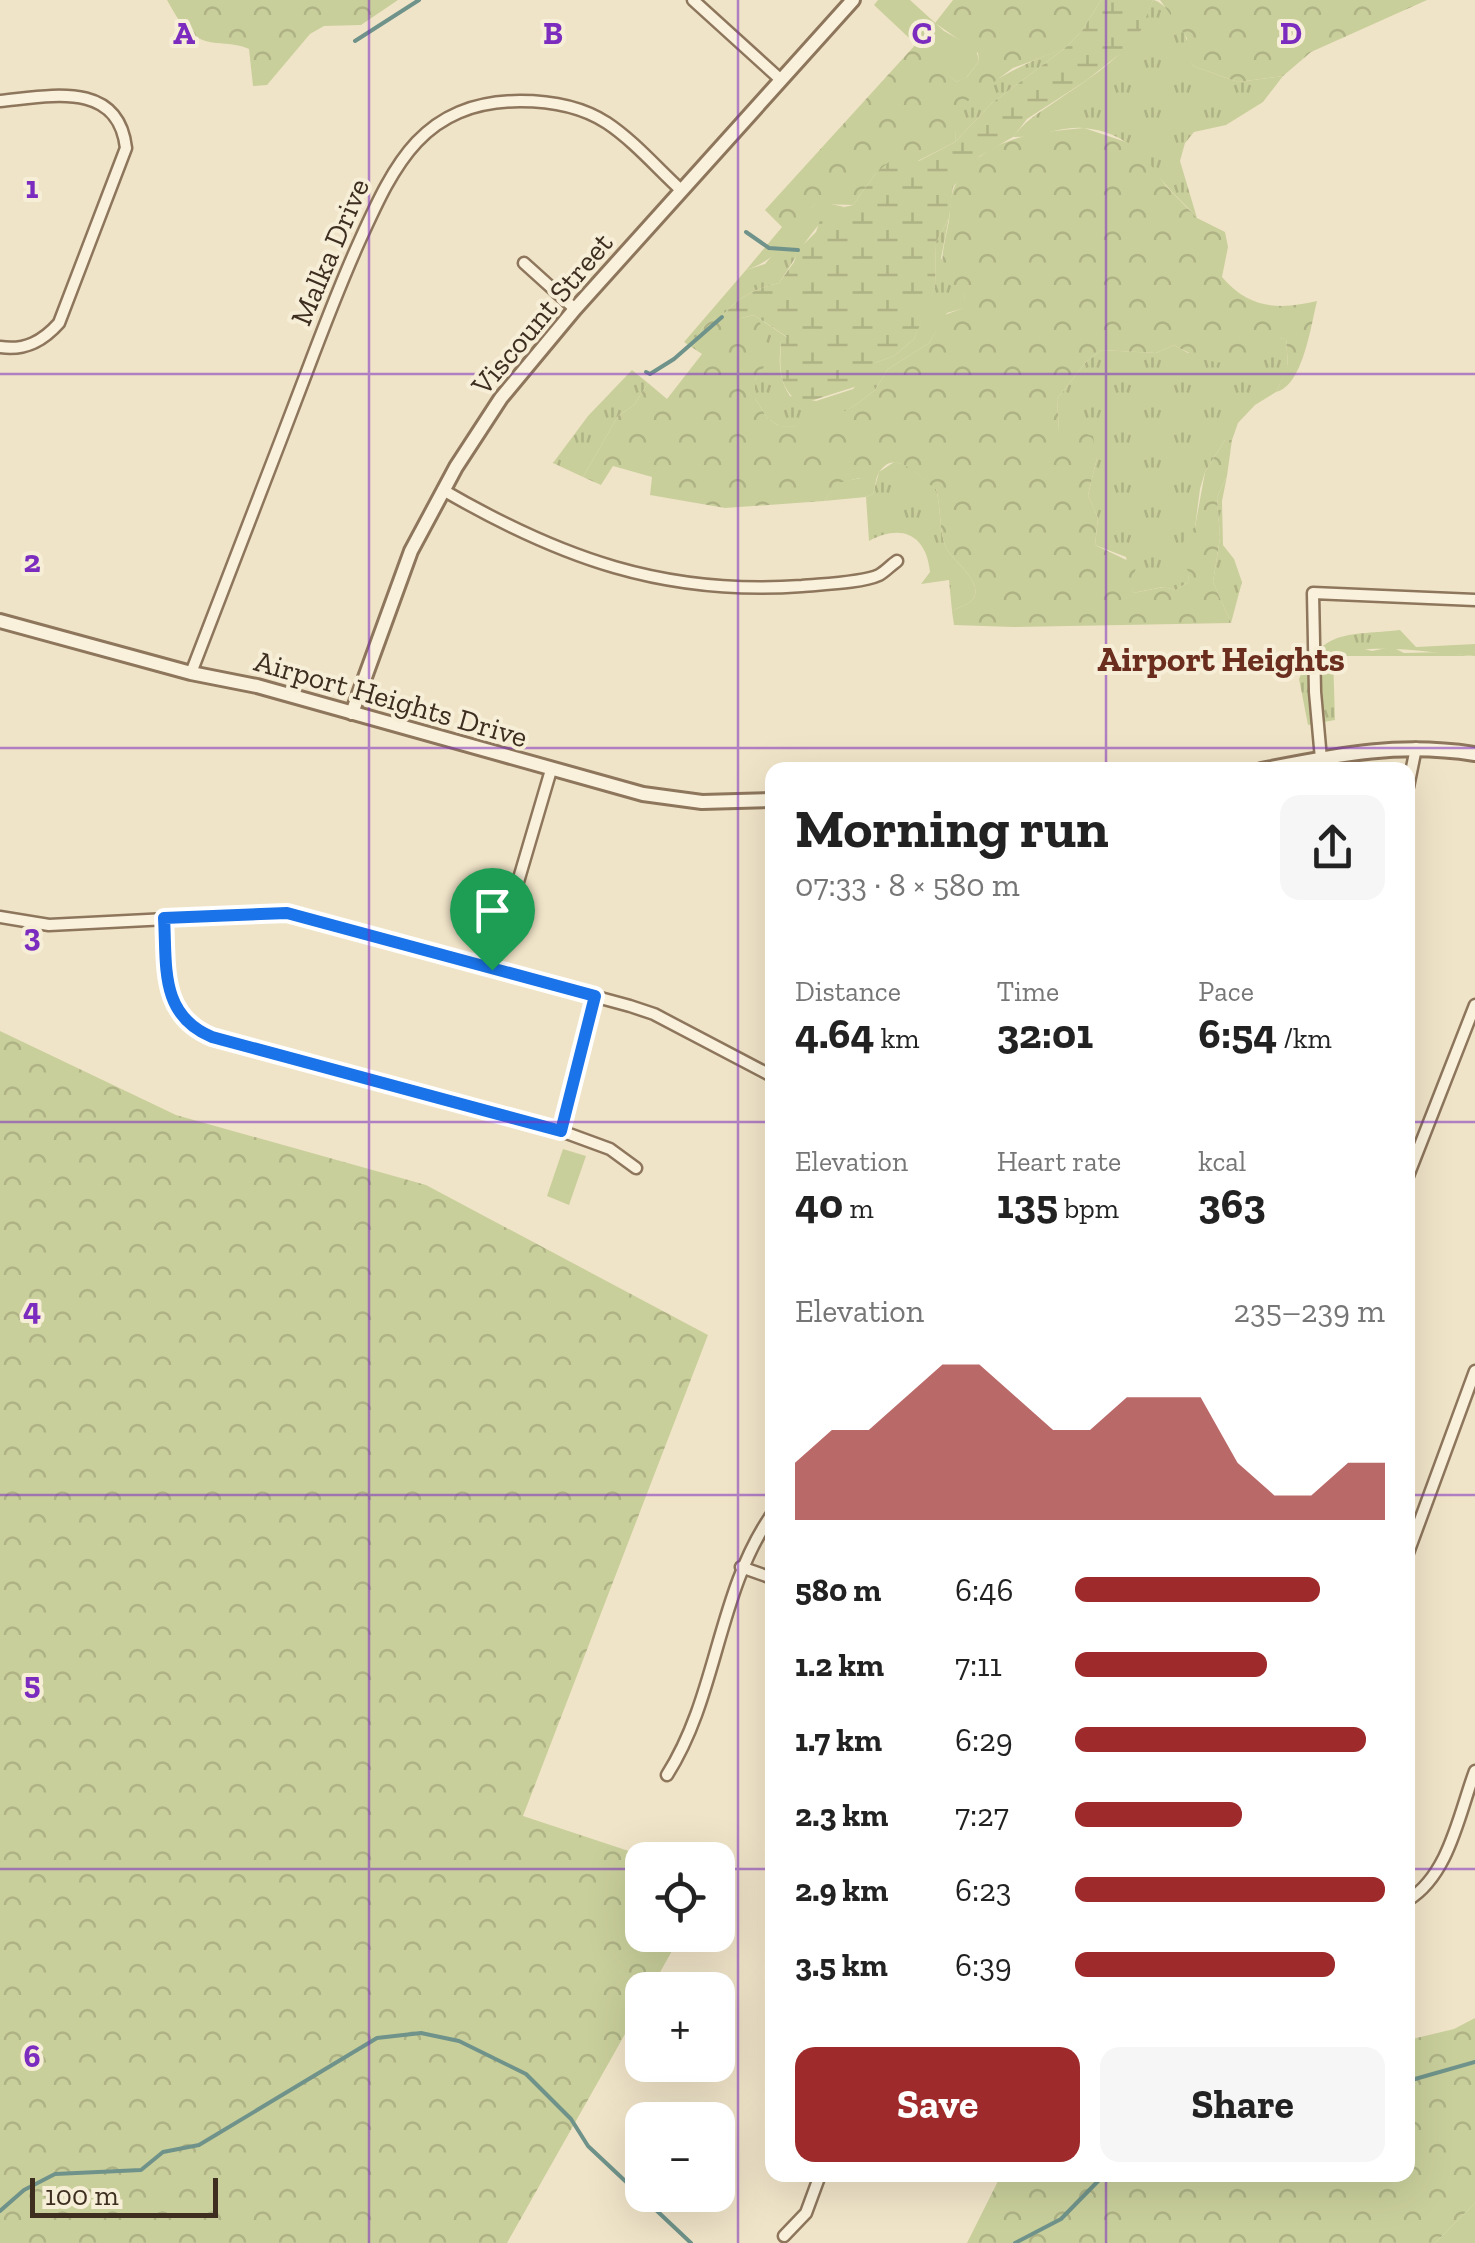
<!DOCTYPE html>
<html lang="en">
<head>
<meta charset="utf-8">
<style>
	:root { --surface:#fff; --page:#f6f6f6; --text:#222; --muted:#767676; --accent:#9e2a2b }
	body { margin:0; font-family:"Zilla Slab",serif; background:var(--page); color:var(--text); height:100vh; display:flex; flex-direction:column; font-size:38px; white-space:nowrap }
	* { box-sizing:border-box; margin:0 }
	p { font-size:32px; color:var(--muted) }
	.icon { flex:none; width:55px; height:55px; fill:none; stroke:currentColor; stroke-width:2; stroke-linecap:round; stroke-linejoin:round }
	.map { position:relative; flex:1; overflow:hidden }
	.drawer { position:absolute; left:765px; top:762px; width:650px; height:1420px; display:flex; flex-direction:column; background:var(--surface); border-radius:20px; box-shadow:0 10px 40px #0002 }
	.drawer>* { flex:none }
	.tools { position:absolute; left:625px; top:1842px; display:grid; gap:20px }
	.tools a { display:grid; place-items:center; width:110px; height:110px; border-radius:20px; background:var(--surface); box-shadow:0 10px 40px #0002; font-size:50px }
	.scale { position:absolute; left:30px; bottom:25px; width:188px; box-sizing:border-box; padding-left:10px; border:5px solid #3d2e20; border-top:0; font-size:28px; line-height:35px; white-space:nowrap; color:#3d2e20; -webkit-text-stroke:8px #f7eed8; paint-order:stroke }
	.pin { position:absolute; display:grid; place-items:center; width:85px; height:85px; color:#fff; margin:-102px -42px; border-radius:50% 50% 50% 0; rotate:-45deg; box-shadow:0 0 10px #0007 }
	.pin .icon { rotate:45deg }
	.round { display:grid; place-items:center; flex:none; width:105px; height:105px; border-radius:20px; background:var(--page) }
	.overview { display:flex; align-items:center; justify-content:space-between; height:170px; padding:0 30px }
	h1 { font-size:55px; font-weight:700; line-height:75px }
	.stats { display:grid; grid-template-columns:repeat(3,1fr); gap:15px; height:170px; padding:10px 30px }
	.stats div { display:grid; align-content:center }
	.stats b { font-size:42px; font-weight:700 }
	.stats small { font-size:28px; font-weight:400 }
	.stats p { font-size:28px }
	.chart { height:280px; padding:20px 30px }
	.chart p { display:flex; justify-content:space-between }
	.chart svg { width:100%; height:180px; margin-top:10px; fill:var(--accent); opacity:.7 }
	.action { display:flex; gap:20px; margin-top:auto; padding:20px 30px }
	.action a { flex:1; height:115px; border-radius:20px; background:var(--accent); color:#fff; font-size:40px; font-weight:700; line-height:115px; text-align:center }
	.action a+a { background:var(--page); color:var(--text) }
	ul { padding:0 30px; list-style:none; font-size:32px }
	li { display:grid; grid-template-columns:160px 120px 1fr; align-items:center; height:75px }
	li i { height:25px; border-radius:12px; background:var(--accent) }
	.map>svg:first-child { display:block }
</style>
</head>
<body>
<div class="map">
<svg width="1475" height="2243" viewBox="0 0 1475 2243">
	<defs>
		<pattern id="grass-tufts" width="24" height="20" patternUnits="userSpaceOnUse" patternTransform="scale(2.5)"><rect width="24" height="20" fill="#c9cf9b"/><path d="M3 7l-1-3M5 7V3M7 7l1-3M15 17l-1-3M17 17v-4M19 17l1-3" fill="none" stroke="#aeb285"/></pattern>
		<pattern id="forest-crowns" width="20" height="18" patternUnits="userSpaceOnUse" patternTransform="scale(2.5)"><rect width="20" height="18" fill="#c9cf9b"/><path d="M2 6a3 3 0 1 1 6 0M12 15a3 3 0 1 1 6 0" fill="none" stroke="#aeb285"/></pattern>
		<pattern id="wetland-marsh" width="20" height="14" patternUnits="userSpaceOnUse" patternTransform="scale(2.5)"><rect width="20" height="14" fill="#c9cf9b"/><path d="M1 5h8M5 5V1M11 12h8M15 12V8" fill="none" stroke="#aeb285"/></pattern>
	</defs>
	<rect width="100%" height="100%" fill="#f0e4c8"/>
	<g fill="url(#grass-tufts)">
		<path d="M1153 0C1165 2 1179 23 1185 35 1189 44 1187 54 1193 66L1238 82 1283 76 1263 102 1226 125 1194 132 1185 143 1180 161 1197 218C1187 206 1175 196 1165 184 1140 154 1127 132 1083 128 1060 126 1037 138 1013 137 1027 118 1044 110 1062 97 1107 67 1132 51 1153 0Z"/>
		<path d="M1064 49 992 103 955 142C956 134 955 124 957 117 968 88 1035 58 1064 49Z"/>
		<path d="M826 203 845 207C817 214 795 261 779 283 756 288 736 298 722 317H715L702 328 693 348 684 342 746 270 765 264 815 204Z"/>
		<path d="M949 218 941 258 965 293 964 308 947 313 929 343 888 369 875 390 857 404 817 428 779 426 767 418 755 398V380L766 363 733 320 754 315 788 338 781 341C779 362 778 378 790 396L816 401 853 389 875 363 894 356 914 339 935 286 936 242Z"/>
		<path d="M1286 338 1288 367 1276 392 1255 405 1238 423 1232 440H1225L1205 472 1200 489 1188 582 1176 590 1163 587 1133 593 1126 557 1095 545 1098 518 1088 495 1097 458 1059 431 1057 399 1086 362 1101 350 1156 353 1174 345 1188 353 1260 349 1273 339Z"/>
		<path d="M632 370 648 383 634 405 618 416 583 477 553 463 588 416Z"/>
		<path d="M894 462 907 465 936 489C941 507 939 528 945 545 950 560 985 581 973 599 969 605 958 607 952 611L949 580 921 584 930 572C926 533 900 524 869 541L866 497 824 501 838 482 862 478 866 497 873 494 879 472Z"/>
		<path d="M1227 476 1222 501 1223 545 1234 559 1242 582 1231 623 1213 582 1220 538 1217 497Z"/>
		<path d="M1400 630 1416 647 1475 644V656C1429 653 1376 642 1333 655L1335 720 1308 725 1299 679C1324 627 1349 636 1400 630Z"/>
	</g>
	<g fill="url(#forest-crowns)">
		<path d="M167 0H398L361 25 324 26 310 34 267 85 253 86 249 49C237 44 228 44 216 43 188 40 179 21 167 0Z"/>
		<path d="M953 0H1101L1082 31 1064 49 1013 68 968 101 957 118 955 142 918 161 876 173 853 205 815 204C794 232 780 259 746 270L782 227 765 210 917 43 956 82 967 77 979 61 978 53 935 23Z"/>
		<path d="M1160 0H1427L1311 52 1283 76 1238 82 1193 66 1186 52 1187 38Z"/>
		<path d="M1084 128 1126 142 1142 153 1166 186 1197 218 1225 232 1228 247 1222 277C1249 309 1279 310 1317 301 1311 325 1303 386 1276 392L1288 366 1286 338C1267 339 1260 354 1244 360 1221 369 1193 356 1174 345L1156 353 1101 350 1086 362 1057 399 1059 431 1074 430 1093 436 1097 458 1088 495 1098 518 1095 545 1137 565 1132 580 1133 593 1164 587 1176 590 1188 582 1189 572 1180 561C1181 546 1183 536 1195 527L1205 472 1225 440H1232L1227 476 1217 497 1220 538 1213 582 1231 623 1013 627 954 625 952 611C958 607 969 605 973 599 985 581 950 560 945 545 939 528 941 507 936 489 922 480 896 447 880 471 875 477 876 487 873 494L866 497 859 485 860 478 838 483 824 501 725 508 650 495 652 477 613 466 601 485 583 477 618 416 634 405 648 383 667 399 702 354 693 348 702 328 716 316 757 320 766 329V364L755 380V398L767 418 779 426 817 427 857 404 875 390 888 369 929 343 936 331 934 319 963 308 965 293C931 285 944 247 949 221 950 211 950 200 953 191 956 180 972 162 982 155 1010 134 1050 131 1084 128Z"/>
		<path d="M1357 647 1372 651 1392 647 1404 653 1444 652 1470 656H1332Z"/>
		<path d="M0 1031 176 1115 426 1185 708 1335 523 1816 656 1860H642V1935H681L650 1990H642V2004L507 2243H0Z"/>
		<path d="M1475 2018V2203L1435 2243H967L1001 2175H1408V2040L1454 2029Z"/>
	</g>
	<path fill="url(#wetland-marsh)" d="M1101 0H1153L1141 30 1127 48 1087 80 1027 119 1013 137 980 156 953 187 949 218 936 242 935 286 928 306 914 339 894 356 875 363 867 383 801 404C777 387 780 368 781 341L787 337 754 315 733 320 722 317C736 298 756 288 779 283L794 262 798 250 816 232 820 220 832 210 853 205 876 173 898 154 919 161 955 142 992 103 1064 49 1082 31Z"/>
	<g fill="#c9cf9b">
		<path d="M878 0H910L944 31 976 49 979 61 966 78 956 82 874 5Z"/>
		<path d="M563 1149 586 1156 569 1205 547 1196Z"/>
		<path d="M1475 2203V2243H1435Z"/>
	</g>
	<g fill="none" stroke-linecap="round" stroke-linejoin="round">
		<g stroke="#6f938a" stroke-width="4">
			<path d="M355 41 419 0"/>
			<path d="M746 232 769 248 798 250"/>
			<path d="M646 372 650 374 674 359 722 317"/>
			<path d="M1408 2081 1475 2062"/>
			<path d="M0 2211 24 2190 55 2174 141 2170 163 2152 199 2145 377 2038 421 2033 459 2041 526 2074 571 2119 588 2146 691 2243"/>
			<path d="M1015 2243 1061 2219 1104 2175"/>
		</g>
		<defs>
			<g id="minor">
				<path d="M693 0 780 79"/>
				<path d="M0 101C50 96 118 80 126 148L59 323C43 341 25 351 0 347"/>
				<path d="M524 263 575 309"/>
				<path d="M443 490C560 558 665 596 802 586 822 584 862 583 879 575 885 572 891 565 897 561"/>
				<path d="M191 673C229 574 268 474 306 374 323 329 340 284 360 240 395 163 423 102 520 101 551 101 581 106 607 123 634 141 657 168 681 190"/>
				<path d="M1322 770 1315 692 1313 593 1475 600"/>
				<path d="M1408 787 1416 748"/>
				<path d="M0 917 49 925 287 913 630 1006 654 1014 772 1076"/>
				<path d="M164 918C167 959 161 1008 200 1032L561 1131 610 1149 636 1168"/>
				<path d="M492 970 551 770"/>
				<path d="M561 1131 595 996"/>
				<path d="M1408 1176 1475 1005"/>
				<path d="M1408 1553 1475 1371"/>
				<path d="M741 1567 772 1578"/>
				<path d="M667 1775C718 1695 717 1593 772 1514"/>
				<path d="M1408 1900C1449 1875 1459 1814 1475 1771"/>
				<path d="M784 2236 806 2213 820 2175"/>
			</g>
			<g id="tertiary">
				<path d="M0 621 191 673 257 686 643 794 702 802 772 800"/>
				<path d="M352 713 411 551 456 467 501 398 575 309 853 0"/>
				<path d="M1261 770C1337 755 1397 742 1475 754"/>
			</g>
		</defs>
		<use href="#minor" stroke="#8d765c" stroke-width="15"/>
		<use href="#tertiary" stroke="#8d765c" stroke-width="18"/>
		<use href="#minor" stroke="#faf1dc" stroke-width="10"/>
		<use href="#tertiary" stroke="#faf1dc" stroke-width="12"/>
	</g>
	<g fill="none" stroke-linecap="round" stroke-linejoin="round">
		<defs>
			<path id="route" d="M287 913 595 996 561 1131 212 1037C159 1015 167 966 164 918Z"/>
		</defs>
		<use href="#route" stroke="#fff" stroke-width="20"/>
		<use href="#route" stroke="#1a73e8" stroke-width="12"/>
	</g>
	<path fill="none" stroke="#7b2cbf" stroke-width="2.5" stroke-opacity="0.55" d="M369 0V2243M738 0V2243M1106 0V770M0 374H1475M0 748H1475M0 1122H772M1408 1122H1475M0 1495H772M1408 1495H1475M0 1869H642M718 1869H772M1408 1869H1475M1106 2175V2243"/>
	<g text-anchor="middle" stroke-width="8" stroke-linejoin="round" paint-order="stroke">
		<g font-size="30" fill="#3d2e20" stroke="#f7eed8">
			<text transform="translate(330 252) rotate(-67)" y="10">Malka Drive</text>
			<text transform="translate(542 314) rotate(-50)" y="10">Viscount Street</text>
			<text transform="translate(391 699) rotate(16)" y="10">Airport Heights Drive</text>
		</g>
		<g font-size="35" font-weight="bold" fill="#6b2e1e" stroke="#f7eed8">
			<text x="1221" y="671">Airport Heights</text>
		</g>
	</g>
	<g font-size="32" text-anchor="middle" font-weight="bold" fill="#7b2cbf" stroke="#f7eed8" stroke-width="8" stroke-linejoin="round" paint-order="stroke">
		<text x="184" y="44">A</text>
		<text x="553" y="44">B</text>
		<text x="922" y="44">C</text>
		<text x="1291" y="44">D</text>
		<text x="32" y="198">1</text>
		<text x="32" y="572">2</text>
		<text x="32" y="946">3</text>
		<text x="32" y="1320">4</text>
		<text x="32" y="1694">5</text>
		<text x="32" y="2067">6</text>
	</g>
</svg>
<div class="tools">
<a><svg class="icon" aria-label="locate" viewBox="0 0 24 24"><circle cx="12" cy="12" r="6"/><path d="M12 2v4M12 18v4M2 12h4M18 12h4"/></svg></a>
<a>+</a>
<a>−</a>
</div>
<div class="scale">100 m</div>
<div class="pin" style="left:492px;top:970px;background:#1e9e55"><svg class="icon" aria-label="arrive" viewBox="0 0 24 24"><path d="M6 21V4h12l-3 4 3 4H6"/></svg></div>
<section class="drawer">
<div class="overview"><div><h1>Morning run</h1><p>07:33 · 8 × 580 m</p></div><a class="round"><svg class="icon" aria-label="share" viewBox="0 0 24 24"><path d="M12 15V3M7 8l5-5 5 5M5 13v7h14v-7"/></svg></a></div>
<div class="stats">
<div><p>Distance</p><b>4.64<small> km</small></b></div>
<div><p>Time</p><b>32:01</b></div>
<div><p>Pace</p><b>6:54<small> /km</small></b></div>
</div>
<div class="stats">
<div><p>Elevation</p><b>40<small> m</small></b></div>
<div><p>Heart rate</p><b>135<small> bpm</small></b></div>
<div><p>kcal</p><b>363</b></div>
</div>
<div class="chart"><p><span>Elevation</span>235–239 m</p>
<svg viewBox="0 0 160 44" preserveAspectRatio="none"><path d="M0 44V30L10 22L20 22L30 14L40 6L50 6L60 14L70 22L80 22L90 14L100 14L110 14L120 30L130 38L140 38L150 30L160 30V44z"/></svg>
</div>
<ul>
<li><b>580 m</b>6:46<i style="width:79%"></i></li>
<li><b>1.2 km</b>7:11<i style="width:62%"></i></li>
<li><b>1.7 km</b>6:29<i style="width:94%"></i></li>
<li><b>2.3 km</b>7:27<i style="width:54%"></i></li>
<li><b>2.9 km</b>6:23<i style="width:100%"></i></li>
<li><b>3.5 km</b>6:39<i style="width:84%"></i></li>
</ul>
<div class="action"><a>Save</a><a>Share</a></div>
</section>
</div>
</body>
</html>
